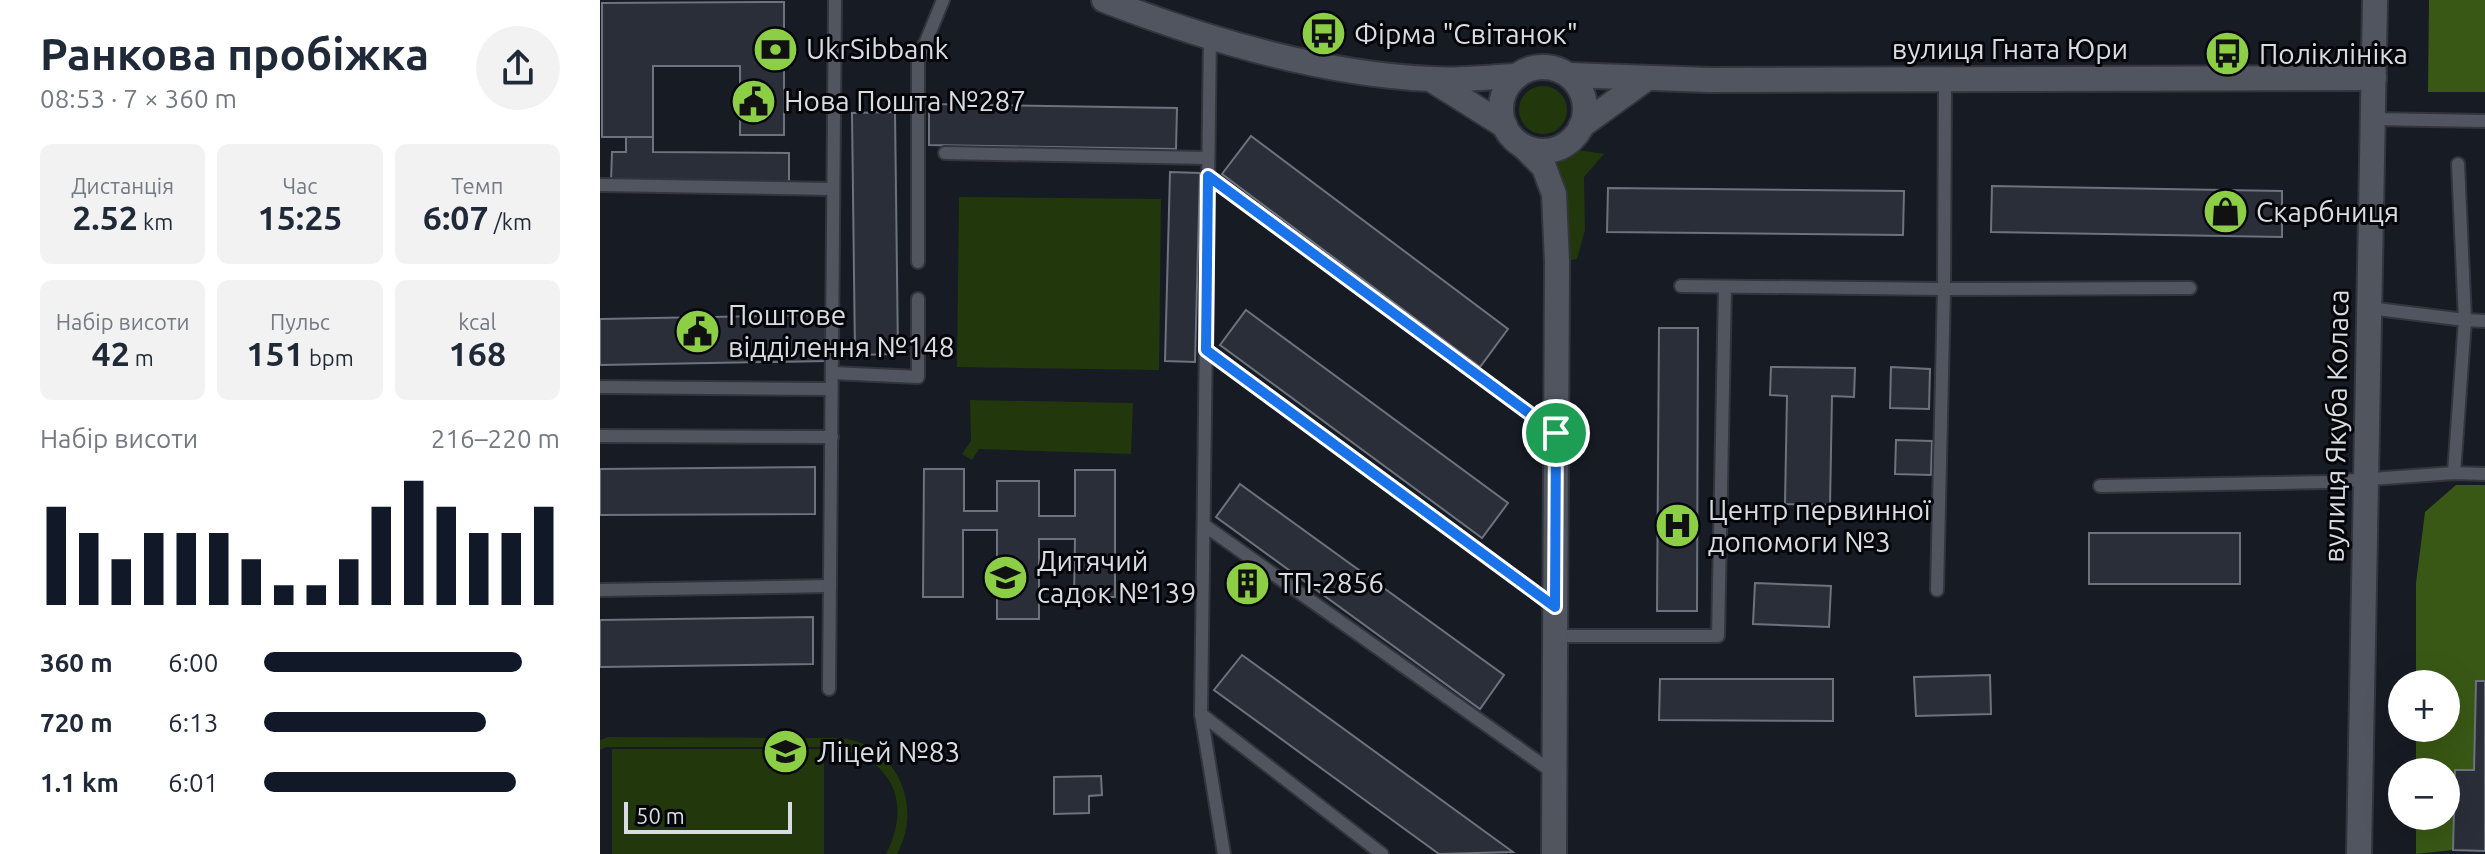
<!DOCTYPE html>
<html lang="uk">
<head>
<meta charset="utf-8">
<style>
	:root { --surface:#fff; --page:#f2f2f3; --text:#1f2937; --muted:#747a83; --accent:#111827 }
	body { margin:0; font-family:Ubuntu,sans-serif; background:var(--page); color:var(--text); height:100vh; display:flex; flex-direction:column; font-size:30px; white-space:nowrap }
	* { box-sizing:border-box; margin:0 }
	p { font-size:26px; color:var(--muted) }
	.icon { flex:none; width:44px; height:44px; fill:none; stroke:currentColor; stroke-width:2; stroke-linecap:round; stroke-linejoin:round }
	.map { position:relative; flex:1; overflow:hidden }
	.panel { display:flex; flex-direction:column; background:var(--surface); width:600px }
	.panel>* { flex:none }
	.buttons { position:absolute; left:1788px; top:670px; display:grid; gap:16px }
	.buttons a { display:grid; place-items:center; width:72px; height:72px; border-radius:50%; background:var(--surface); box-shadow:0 8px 32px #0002; font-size:40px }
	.scale { position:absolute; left:24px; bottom:20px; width:168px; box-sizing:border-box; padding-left:8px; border:4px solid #d9dce2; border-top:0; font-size:22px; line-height:28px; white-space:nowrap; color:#d9dce2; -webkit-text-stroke:6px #05060a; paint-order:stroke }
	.pin { position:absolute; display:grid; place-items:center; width:68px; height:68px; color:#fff; margin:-34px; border:4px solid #fff; border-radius:50%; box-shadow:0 2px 8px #0007 }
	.round { display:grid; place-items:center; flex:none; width:84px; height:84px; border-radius:42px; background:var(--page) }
	.headline { display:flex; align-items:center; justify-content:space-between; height:136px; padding:0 40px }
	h1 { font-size:44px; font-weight:700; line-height:60px }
	.figures { display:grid; grid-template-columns:repeat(3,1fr); gap:12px; height:136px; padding:8px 40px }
	.figures div { display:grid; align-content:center; border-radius:12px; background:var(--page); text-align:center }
	.figures b { font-size:34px; font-weight:700 }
	.figures small { font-size:22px; font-weight:400 }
	.figures p { font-size:22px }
	.chart { height:224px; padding:16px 40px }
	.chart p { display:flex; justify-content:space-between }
	.chart svg { width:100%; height:144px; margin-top:8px; stroke:var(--accent); stroke-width:6 }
	ul { padding:0 40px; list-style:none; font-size:26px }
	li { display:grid; grid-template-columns:128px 96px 1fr; align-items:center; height:60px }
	li i { height:20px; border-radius:10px; background:var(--accent) }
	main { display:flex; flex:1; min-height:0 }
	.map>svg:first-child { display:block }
</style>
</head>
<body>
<main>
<section class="panel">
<div class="headline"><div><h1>Ранкова пробіжка</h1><p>08:53 · 7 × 360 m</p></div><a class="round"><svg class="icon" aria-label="share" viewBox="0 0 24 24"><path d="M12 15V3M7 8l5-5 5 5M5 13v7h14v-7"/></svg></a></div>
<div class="figures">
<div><p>Дистанція</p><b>2.52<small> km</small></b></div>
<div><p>Час</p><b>15:25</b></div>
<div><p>Темп</p><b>6:07<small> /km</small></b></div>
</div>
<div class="figures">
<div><p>Набір висоти</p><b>42<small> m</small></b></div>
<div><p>Пульс</p><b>151<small> bpm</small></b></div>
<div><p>kcal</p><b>168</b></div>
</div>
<div class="chart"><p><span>Набір висоти</span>216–220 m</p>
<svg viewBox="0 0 160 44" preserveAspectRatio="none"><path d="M5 44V14M15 44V22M25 44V30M35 44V22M45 44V22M55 44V22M65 44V30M75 44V38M85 44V38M95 44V30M105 44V14M115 44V6M125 44V14M135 44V22M145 44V22M155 44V14"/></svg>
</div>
<ul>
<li><b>360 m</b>6:00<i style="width:87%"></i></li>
<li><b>720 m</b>6:13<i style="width:75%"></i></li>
<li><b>1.1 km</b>6:01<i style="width:85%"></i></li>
</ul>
</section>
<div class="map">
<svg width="1885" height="854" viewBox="0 0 1885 854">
	<rect width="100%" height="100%" fill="#171b24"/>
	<g fill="#22370c">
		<circle cx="943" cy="110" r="24"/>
		<path d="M966 148 1004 154 984 177 985 230 977 259 960 262 938 154Z"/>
		<path d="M359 197 561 199 559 370 357 367Z"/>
		<path d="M370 400 533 403 531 454 379 449 372 460 362 454 371 441Z"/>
		<path d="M8 737 226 738C235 738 244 738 252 740 302 754 321 811 297 854H286C315 798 287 752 225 747H6L0 750V740Z"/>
		<rect x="12" y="749" width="212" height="105"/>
	</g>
	<g fill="#395815">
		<path d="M1829 0H1885V92H1828Z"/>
		<path d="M1856 485H1885V681L1874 770H1855L1853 850 1816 854V816H1846V772H1816V728H1846V684H1816V583L1825 512Z"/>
	</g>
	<g fill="#2a2e38" stroke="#6c727e" stroke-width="2">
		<path d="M184 2V135H140V66H53V137H2V3Z"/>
		<path d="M329 104 577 108 576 149 329 145Z"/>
		<path d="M295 112 298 354 255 355 252 113Z"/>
		<path d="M651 136 908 329 880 367 622 174Z"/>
		<path d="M26 137H53V152L189 153V183L11 181 12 152H26Z"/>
		<path d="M570 172 600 173 595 362 565 361Z"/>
		<path d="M1392 186 1682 191V237L1391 232Z"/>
		<path d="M1008 188 1304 191 1303 235 1007 232Z"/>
		<path d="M646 310 908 503 882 538 620 345Z"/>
		<path d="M225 315 226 361 0 365V319Z"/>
		<path d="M1059 328H1098L1097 611H1057Z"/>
		<path d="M1171 367 1255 368 1254 397 1232 396 1230 505 1185 504 1187 396 1170 395Z"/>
		<path d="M1291 367 1330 369 1329 409 1290 408Z"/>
		<path d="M1296 440 1332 441 1331 475 1295 474Z"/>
		<path d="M215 467V514L0 515V469Z"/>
		<path d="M324 469H364V511H397V481H439V516H475V470H515V597H474L475 539H439V619H397V530H363V597H323Z"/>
		<path d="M640 484 904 675 880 709 616 517Z"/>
		<rect x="1489" y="533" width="151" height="51"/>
		<path d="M643 572 659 584 651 594 635 583Z"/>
		<path d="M1155 583 1231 586 1229 627 1153 624Z"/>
		<path d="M213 617V664L0 667V620Z"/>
		<path d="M642 655 913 852 839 854 773 806 614 690Z"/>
		<path d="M1390 675 1391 714 1316 716 1314 677Z"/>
		<path d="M1060 679H1233V721L1059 720Z"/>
		<path d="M1876 681H1885V851L1853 850 1855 770H1874Z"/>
		<path d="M501 776 502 795 489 796V813L454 814V777Z"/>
	</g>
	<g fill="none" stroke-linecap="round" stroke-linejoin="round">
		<defs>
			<g id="lane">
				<path d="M610 36 601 714 624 854"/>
				<path d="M1345 80 1344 289 1590 288"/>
				<path d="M1772 119 1885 121"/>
				<path d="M345 153 608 158"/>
				<path d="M608 176 956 433"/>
				<path d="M0 185 233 189"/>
				<path d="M318 262V61L343 0"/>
				<path d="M1081 286 1344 289 1337 590"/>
				<path d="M1769 308 1865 320 1885 321"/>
				<path d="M606 350 955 607"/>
				<path d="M232 373 318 377V299"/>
				<path d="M0 387 231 389"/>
				<path d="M0 436 232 437"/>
				<path d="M1854 473 1865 320 1858 164"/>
				<path d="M1500 486 1729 482 1854 473 1885 474"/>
				<path d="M604 525 954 773"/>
				<path d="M0 590 230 586"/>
				<path d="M955 636H1118L1125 287"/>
				<path d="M229 689 235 0"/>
				<path d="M601 714 782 854"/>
			</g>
			<path id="street" d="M923 146 944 167 954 194 957 262 954 854"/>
			<g id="secondary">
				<path d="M504 0C607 40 720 74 831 79 859 81 889 77 917 76"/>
				<circle cx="943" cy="109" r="42"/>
				<path d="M969 75 1109 80 1774 78"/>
				<path d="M832 80 905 126"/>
				<path d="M981 126 1046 79"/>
				<path d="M1759 854 1775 0"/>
			</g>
		</defs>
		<use href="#lane" stroke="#33353c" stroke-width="16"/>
		<use href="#street" stroke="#33353c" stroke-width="28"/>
		<use href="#secondary" stroke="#33353c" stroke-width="28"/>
		<use href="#lane" stroke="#505560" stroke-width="12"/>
		<use href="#street" stroke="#505560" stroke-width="24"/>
		<use href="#secondary" stroke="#505560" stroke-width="24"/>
	</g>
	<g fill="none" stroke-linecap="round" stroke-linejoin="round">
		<defs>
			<path id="route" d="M608 176 956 433 955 607 606 350Z"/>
		</defs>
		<use href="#route" stroke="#fff" stroke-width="16"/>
		<use href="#route" stroke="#1a73e8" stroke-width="10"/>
	</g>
	<defs>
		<symbol id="bus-disc" viewBox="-11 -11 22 22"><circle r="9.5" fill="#8cce45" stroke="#05060a"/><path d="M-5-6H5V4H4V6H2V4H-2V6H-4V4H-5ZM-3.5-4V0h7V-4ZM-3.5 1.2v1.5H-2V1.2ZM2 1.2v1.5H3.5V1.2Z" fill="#111"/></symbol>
		<symbol id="bank-disc" viewBox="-11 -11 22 22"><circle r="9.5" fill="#8cce45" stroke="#05060a"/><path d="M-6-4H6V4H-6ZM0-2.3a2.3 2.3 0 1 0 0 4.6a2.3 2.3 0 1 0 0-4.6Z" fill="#111"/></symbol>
		<symbol id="civic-disc" viewBox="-11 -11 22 22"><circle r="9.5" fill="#8cce45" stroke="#05060a"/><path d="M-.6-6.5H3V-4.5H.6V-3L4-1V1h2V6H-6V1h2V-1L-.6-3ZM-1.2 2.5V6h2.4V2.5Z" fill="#111"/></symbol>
		<symbol id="shop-disc" viewBox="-11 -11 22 22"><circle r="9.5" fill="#8cce45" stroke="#05060a"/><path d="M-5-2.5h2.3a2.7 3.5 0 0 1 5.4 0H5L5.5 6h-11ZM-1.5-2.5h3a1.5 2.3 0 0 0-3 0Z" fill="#111"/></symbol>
		<symbol id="hospital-disc" viewBox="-11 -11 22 22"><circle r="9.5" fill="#8cce45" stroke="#05060a"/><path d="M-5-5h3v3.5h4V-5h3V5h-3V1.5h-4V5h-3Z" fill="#111"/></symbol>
		<symbol id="school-disc" viewBox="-11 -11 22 22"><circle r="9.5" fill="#8cce45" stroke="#05060a"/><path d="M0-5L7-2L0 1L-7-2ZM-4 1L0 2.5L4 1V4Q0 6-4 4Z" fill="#111"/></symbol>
		<symbol id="building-disc" viewBox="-11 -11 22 22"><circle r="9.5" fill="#8cce45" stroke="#05060a"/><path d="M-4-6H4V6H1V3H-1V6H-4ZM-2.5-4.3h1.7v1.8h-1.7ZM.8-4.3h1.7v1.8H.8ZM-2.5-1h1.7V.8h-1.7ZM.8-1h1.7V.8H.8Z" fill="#111"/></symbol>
	</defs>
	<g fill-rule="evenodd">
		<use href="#bus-disc" x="698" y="8" width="51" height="51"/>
		<use href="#bank-disc" x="150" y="24" width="51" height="51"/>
		<use href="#bus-disc" x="1602" y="28" width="51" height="51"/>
		<use href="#civic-disc" x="128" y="76" width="51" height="51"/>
		<use href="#shop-disc" x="1600" y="186" width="51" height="51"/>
		<use href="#civic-disc" x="72" y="306" width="51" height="51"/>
		<use href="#hospital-disc" x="1052" y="500" width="51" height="51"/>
		<use href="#school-disc" x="380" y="552" width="51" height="51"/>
		<use href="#building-disc" x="622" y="558" width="51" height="51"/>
		<use href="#school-disc" x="160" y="726" width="51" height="51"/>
	</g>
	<g text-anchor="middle" stroke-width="6" stroke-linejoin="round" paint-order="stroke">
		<g font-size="28" fill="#d9dce2" stroke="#05060a" text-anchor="start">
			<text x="754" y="44">Фірма "Світанок"</text>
			<text x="206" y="59">UkrSibbank</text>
			<text x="1659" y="64">Поліклініка</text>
			<text x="184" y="111">Нова Пошта №287</text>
			<text x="1656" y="222">Скарбниця</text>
			<text x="128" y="325">Поштове<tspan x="128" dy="32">відділення №148</tspan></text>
			<text x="1108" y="520">Центр первинної<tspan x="1108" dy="32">допомоги №3</tspan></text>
			<text x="437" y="571">Дитячий<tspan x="437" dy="32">садок №139</tspan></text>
			<text x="678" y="593">ТП-2856</text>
			<text x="217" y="762">Ліцей №83</text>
		</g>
		<g font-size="28" fill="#d9dce2" stroke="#05060a">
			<text x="1410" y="59">вулиця Гната Юри</text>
			<text transform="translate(1736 426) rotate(-89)" y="10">вулиця Якуба Коласа</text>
		</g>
	</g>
</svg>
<div class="buttons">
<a>+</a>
<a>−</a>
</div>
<div class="scale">50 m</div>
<div class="pin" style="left:956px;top:433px;background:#1e9e55"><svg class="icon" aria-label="arrive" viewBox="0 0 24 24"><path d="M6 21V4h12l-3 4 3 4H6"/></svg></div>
</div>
</main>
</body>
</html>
